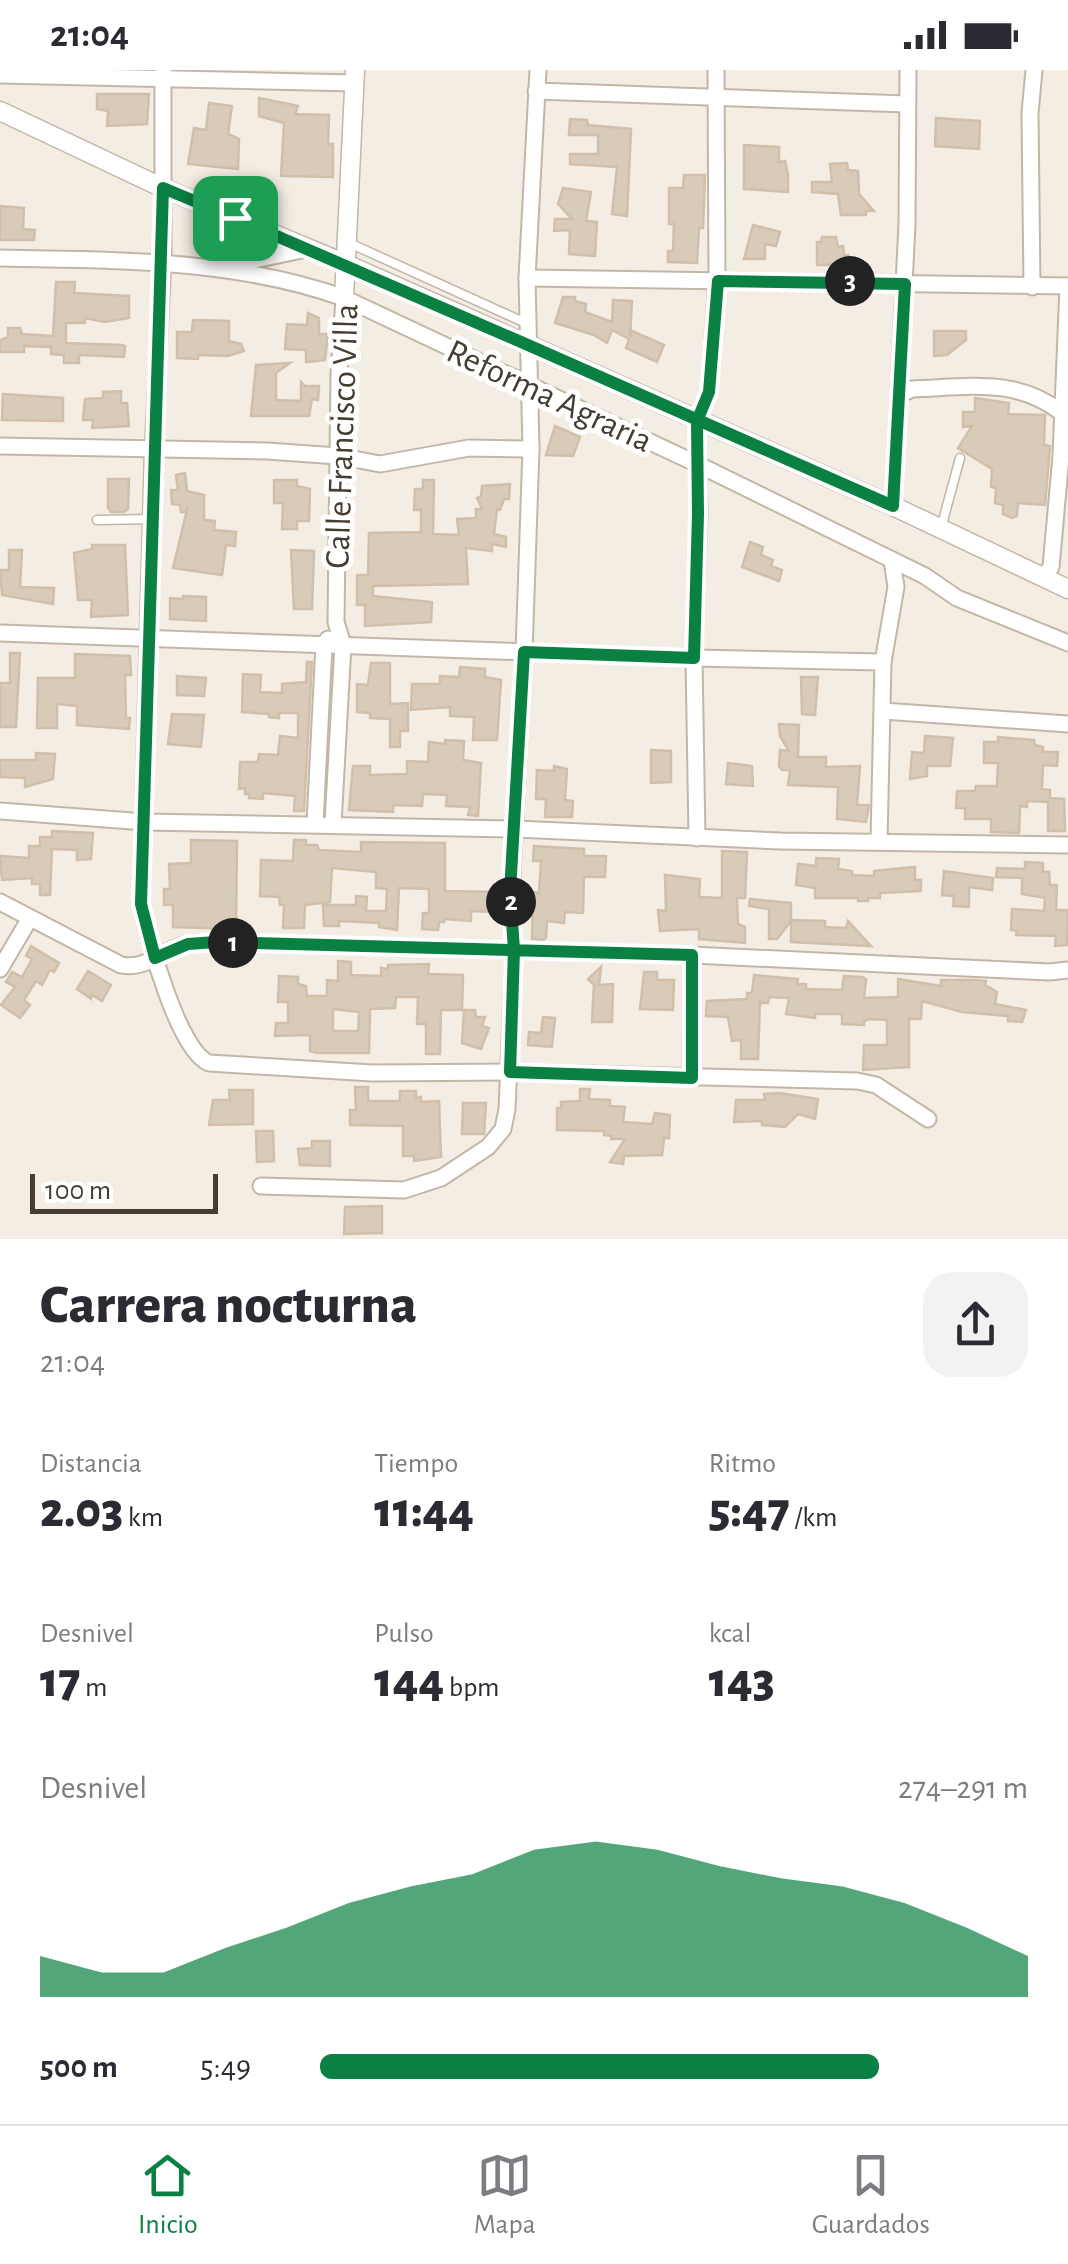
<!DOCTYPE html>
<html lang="es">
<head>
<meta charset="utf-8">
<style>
	:root { --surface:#fff; --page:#f2f2f3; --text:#2b2b33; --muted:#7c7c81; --line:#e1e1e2; --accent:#0b8043 }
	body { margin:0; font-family:"Alegreya Sans",sans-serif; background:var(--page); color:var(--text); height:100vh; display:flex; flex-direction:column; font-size:38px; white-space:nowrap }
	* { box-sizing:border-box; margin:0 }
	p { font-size:32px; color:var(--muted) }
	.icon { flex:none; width:55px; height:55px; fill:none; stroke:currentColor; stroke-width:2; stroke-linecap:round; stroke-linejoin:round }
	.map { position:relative; height:1169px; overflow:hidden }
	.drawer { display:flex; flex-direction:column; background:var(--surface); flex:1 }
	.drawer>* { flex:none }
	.scale { position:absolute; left:30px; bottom:25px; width:188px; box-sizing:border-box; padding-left:10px; border:5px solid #453d32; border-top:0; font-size:28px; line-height:35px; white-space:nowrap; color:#453d32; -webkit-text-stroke:8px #fff; paint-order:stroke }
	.pin { position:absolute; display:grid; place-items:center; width:85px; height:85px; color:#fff; margin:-42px; border-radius:20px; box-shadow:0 5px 15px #0006 }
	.km { position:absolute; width:50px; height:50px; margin:-25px; border-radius:50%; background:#222; color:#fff; font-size:28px; line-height:50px; text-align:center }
	.round { display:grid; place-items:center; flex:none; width:105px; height:105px; border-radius:30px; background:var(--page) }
	.headline { display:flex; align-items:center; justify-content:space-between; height:170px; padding:0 40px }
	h1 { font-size:55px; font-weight:800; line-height:75px }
	.figures { display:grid; grid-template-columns:repeat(3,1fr); gap:15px; height:170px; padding:10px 40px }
	.figures div { display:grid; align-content:center }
	.figures b { font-size:50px; font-weight:800 }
	.figures small { font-size:28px; font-weight:400 }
	.figures p { font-size:28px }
	.chart { height:280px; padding:20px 40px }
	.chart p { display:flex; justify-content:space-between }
	.chart svg { width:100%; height:180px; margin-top:10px; fill:var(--accent); opacity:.7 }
	ul { padding:0 40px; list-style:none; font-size:32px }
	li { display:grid; grid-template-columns:160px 120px 1fr; align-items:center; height:75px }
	li i { height:25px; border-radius:12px; background:var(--accent) }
	.status { display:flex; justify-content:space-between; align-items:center; height:70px; padding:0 50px; background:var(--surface); direction:ltr }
	.status svg { height:28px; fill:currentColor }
	.dock { display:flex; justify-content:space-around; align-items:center; height:140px; border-top:2px solid var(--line); background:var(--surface); font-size:28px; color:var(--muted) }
	.dock a { display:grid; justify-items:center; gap:5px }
	.dock .selected { color:var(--accent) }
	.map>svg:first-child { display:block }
</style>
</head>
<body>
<div class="status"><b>21:04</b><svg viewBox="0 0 49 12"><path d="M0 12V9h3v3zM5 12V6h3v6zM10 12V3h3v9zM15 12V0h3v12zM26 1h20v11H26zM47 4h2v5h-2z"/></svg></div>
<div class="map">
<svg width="1068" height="1169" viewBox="0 0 1068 1169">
	<rect width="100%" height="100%" fill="#f3ede3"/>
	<g fill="#d9cbba" stroke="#d1bfaa" stroke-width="2.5" fill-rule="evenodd">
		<path d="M97 24H149L147 54 107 56 108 41 97 39Z"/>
		<path d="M259 28 298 36 295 44 329 45 328 74H333V107L281 106 284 53 259 46Z"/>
		<path d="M209 33 232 36 228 64 239 69 238 99 188 94 194 58 206 60Z"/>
		<path d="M936 48 980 51 979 79 935 76Z"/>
		<path d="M570 49 587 50 588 55 631 59 627 146 612 144 617 97 570 94V84H598V65H569Z"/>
		<path d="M744 75 779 77V92L785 91 788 105V122L744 119Z"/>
		<path d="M847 93 848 100 858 101 859 124 874 141H866V145H841L838 124 812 122V112H832L830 94Z"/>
		<path d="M684 105H705L703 158H699L697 193 668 192V181H673L674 154H669V118H683Z"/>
		<path d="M563 118 591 122 586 151 597 152 595 186 569 184 570 160 554 161 555 149H572L558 134Z"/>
		<path d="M0 136 24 138 23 159 35 160 34 170H0Z"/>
		<path d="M753 155 780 162 776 176 765 174V189H744Z"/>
		<path d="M822 167H836L838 177 843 176 844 185H848L853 195H817V172H821Z"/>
		<path d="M56 212H75L74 223 129 226V248L105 252 85 248V253H66V273L122 275 125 276 124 287 79 285V293H64V285L51 284V277L24 276V282H0V270L8 267V258H20L22 264 53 266Z"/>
		<path d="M563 227H575V231L586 234 585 242 612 252 613 230 632 231 630 267 632 261 664 275 657 292 626 278 629 269 612 260 607 273 594 265 555 253Z"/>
		<path d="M308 243 319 248V264H328L325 290 306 292V280L285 279 287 254 307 255Z"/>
		<path d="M193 250 229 251V271L241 274 244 281 228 286 198 285V289L177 288V262H192Z"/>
		<path d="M934 261H966V270L947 285 934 286Z"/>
		<path d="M290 293 276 303V330L301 331V312L305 316H319L318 330 312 329 309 346H251L256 295Z"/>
		<path d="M121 321V333H127L129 356 92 358 93 350H83L85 329 103 328V322Z"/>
		<path d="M3 324 63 328V351L2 350Z"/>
		<path d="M975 328 1009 333 1008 344 1045 345 1044 375 1050 376 1045 435 1018 433 1017 446 1012 448 1003 444V435L995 433 996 418 991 417 992 399 958 378 972 356 963 357V342H975Z"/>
		<path d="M555 356 580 367 573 386 546 385Z"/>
		<path d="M185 403 187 421 204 425V450L215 451 214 460 236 462 235 476 226 475 222 505 173 498 188 436 185 442H181L180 435 172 434 171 420H178L176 405Z"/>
		<path d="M108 409H129L128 439 124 442H111L108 438Z"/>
		<path d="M274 410H297V416L310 419 309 451H297V459H282L283 433H274Z"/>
		<path d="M423 410H434L433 464 459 465 457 449 476 448V439H482L477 428 481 426 482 416 510 414 509 429H504L500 440 497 439 494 464 506 467V477L492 474V481L466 478 468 514 373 516V526L432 532 431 552 365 556V535H357V505H368L369 463 421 462V440H414L415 419H423Z"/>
		<path d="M750 472 763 477 761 485 773 490 771 496 782 500 779 511 742 497Z"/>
		<path d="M92 475H125L128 545 91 547 92 530H78L74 483 92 479Z"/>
		<path d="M9 480H22L20 517 54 518 53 534 2 525 0 500H9Z"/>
		<path d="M291 480 314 481 312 539H294Z"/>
		<path d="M183 526 206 527V551L170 549V528L183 529Z"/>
		<path d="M10 583H20L16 657H0V613H10Z"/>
		<path d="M75 584 130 586 131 605H125L126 648H130L129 659 77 655V636L57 634V658H37L38 608H75Z"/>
		<path d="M307 592H312L304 741H294L295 726 263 723V729L249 728V724H245V718L239 719 240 692H258L259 684 278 685 280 666 298 668V643H279V648L269 647V644L242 642 243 604 261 605 260 622 282 623V614L306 612Z"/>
		<path d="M371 593H390V634L408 633V661H400V677H390V649L370 648V643L357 642V614L368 615Z"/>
		<path d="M460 597 485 599V607L501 610 497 670H473L474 647 450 646V637L411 640 412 614H440V606L459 607Z"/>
		<path d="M177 606 206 608 204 626 177 625Z"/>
		<path d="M801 607H818L815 645 802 644Z"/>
		<path d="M172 644 204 645 201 677 168 674Z"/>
		<path d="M779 654 799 655 798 687H826V697L860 696 857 735H869L866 752 837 749 838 717 788 715 790 700H782L779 696 780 680 789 681 780 666Z"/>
		<path d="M925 666 953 668 950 696H927V706L910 709 912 682 924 683Z"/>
		<path d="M998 667 1034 670 1035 675 1043 677V682H1058L1057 696 1043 695 1042 719 1050 720V728L1064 729 1065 761H1048V732L1027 731V737L1020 736 1019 763 991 762V749H965V738H956L957 721H975L976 716H997L998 693H984V672H998Z"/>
		<path d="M445 670 464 671 463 690 481 693 478 746 468 745 470 737 446 736 447 725 423 724 422 736 393 735V742L349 740 353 696H370V705L407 704V691L428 692 429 672 445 674Z"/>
		<path d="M651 680 671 681V712L651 713Z"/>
		<path d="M36 683 55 684 53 709 25 717V708L0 707V690H36Z"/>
		<path d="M728 693 752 696 753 716 726 714Z"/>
		<path d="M554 696 567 699 565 730 573 731 572 747H545L546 729H536L537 700 554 701Z"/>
		<path d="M52 761 93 763 91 789 77 790V780L52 779 50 825H40V814H32V808L2 810 0 786 29 788V776H40V767H52Z"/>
		<path d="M191 770 237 771 236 859 173 857V835H164V819H170L169 794 191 793Z"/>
		<path d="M294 770H306V775H317L319 780 361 782V772L445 773V821L496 822 495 842 471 841V851L444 849V852H439L438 860 422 859 423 843H429V819L399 818 397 860 379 857V853L339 851V856H324L323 835H356V826L367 827 366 841H386L387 819 376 818V802L332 798 330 832 305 835 304 858H283L284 835H280L279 827 260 826 261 790 293 791Z"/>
		<path d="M534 776 584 779V786H606L605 807H584L583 843 565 842 564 853 547 851 546 868 543 870 532 869 533 822 539 823 541 791H533Z"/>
		<path d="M722 781 747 782 745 828H737L738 854 745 857V873L699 869V859L660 861 658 840 666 841 665 805 700 809 699 827 722 828Z"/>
		<path d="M816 788 839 789 838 799 852 801V805L874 806V801L915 797V810H921V821L880 823V828H868V831H858V828H815V818L796 815 798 794 816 796Z"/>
		<path d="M1025 792 1043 793V802H1049L1050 815H1057L1056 840H1068L1067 875 1055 876 1056 866 1016 865 1017 861 1011 860 1012 839 1044 841 1045 828 1022 824V808L996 807 997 798 1025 799Z"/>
		<path d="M944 801 993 808 992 820 969 817V837L953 836 954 826 942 825Z"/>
		<path d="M750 829 791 833V851L777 869H769V839L749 836Z"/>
		<path d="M791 850 825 851V857L846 858 848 851 871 876 791 872Z"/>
		<path d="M31 876 59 893 54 902 50 900 42 915 36 911 24 930 30 935 20 948 1 935 15 917 6 912 12 902 22 907 32 889 26 886Z"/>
		<path d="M338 891 351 892V905L381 906V898L388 899V895L429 894 428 904 463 905 462 940H441L440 984H426V954H417L418 927H396L395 938 370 939 369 983H317L310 981V965L275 966 276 953H288V932H278L279 906 298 907V914L306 916 307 926H327V910L338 911ZM333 939 359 942 358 961H333Z"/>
		<path d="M601 897 599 915 613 914 612 952H592L594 915 588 909Z"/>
		<path d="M88 901 111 915 102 931 92 925 91 929 77 919Z"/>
		<path d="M644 902H657V910H674L673 940 640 939Z"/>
		<path d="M754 905 798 909 797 914H806V919L842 920 844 906 863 907 866 909 864 928 898 927V909L941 916V910H976L986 911 985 915 997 922 995 934 1026 940 1022 952 1008 951V946L962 942 922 931 921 949H909V997L863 1000 864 975H887V950L869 949 864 951V955L842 954V944H815V948L786 944 789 928 769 927 768 933H760V930L758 989H741V970L732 971 728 947 706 946 707 931 747 929V923H752Z"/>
		<path d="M464 940H475L476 947H485L482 956 489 958 481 979 462 973Z"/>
		<path d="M543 947 555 948 552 977 528 975 529 962 541 963Z"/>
		<path d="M355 1017H368V1031H400V1021H416V1028L421 1027V1032L439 1031 441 1087 414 1091V1086H403V1056L350 1055V1040H356Z"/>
		<path d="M580 1019H590L589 1029 610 1030V1036L625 1037 623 1052 652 1054 655 1043 670 1045 669 1068H664L662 1085 624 1086 623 1094 610 1092 625 1069H611L612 1066 604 1065V1061L557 1060V1038H561V1032L580 1031Z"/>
		<path d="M229 1020H253V1054L209 1055 213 1030H230Z"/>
		<path d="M779 1023 818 1029 815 1049 798 1044 785 1057 762 1055V1051L734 1052 736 1030H765L764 1024Z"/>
		<path d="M463 1033H486L484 1064H462Z"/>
		<path d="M256 1061H273L274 1091 257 1092Z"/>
		<path d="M312 1071H330V1096L300 1095 298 1079 312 1078Z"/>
		<path d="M382 1136V1163L344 1164 345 1137Z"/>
	</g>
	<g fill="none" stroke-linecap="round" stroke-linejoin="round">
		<defs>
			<g id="service">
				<path d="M347 172 528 254"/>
				<path d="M97 450 152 449"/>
				<path d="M941 458 960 388"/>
			</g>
			<g id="minor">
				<path d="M163 0V191L153 380 141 834C148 867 178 981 209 993L372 1003 510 1002 857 1011 876 1015 928 1049"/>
				<path d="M0 5 354 13"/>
				<path d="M536 21 907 34"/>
				<path d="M0 188C114 190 235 189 344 228L697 394 925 506 957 528 1068 573"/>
				<path d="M220 197 307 179"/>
				<path d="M527 208 1068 216"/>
				<path d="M1032 217 1030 43 1034 0"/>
				<path d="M899 325 912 319C968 317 1016 307 1062 343"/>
				<path d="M0 376 267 381 338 386 380 394 469 378 531 379"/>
				<path d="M893 436 907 154 908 0"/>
				<path d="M1045 505 1051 497 1061 386 1068 216"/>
				<path d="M0 563 694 588 883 592"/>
				<path d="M883 641 1068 654"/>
				<path d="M0 741 145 752 516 759 780 771 1068 775"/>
				<path d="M315 753 324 575 328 569"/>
				<path d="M333 754 343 575 336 552 339 304 344 228"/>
				<path d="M697 768 694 588 699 444 697 351 709 322 717 211 716 0"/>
				<path d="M879 771 883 592 896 517 892 490"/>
				<path d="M0 832 121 895C145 900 160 882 183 875 193 872 205 873 216 872L692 885 1050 902 1068 900"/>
				<path d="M0 899 30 848"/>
				<path d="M691 1007 692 885"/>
				<path d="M261 1116 404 1120 441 1108 488 1077 503 1059 507 1039 514 880 511 823 524 582 531 379 527 208 538 0"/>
			</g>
			<g id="tertiary">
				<path d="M0 41 163 118 346 194 893 436 1068 519"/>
				<path d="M344 228 355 0"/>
			</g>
		</defs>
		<use href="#service" stroke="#c2b7a7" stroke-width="11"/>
		<use href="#minor" stroke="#c2b7a7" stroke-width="19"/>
		<use href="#tertiary" stroke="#c2b7a7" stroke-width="21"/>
		<use href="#service" stroke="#fff" stroke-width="8"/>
		<use href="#minor" stroke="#fff" stroke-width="15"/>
		<use href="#tertiary" stroke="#fff" stroke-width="18"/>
	</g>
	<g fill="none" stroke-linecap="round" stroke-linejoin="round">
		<defs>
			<path id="route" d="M235 148 163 118 141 834 155 888 188 874 216 872 692 885V1008L510 1002 514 880 510 822 524 582 694 588 698 444 697 351 709 322 718 211 905 214 893 436C674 338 455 243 235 148"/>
		</defs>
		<use href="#route" stroke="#fff" stroke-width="20"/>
		<use href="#route" stroke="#0b8043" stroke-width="12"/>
	</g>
	<g text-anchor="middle" stroke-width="10" stroke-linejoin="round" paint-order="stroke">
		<g font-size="35" fill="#453d32" stroke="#fff">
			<text transform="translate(550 325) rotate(25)" y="12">Reforma Agraria</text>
			<text transform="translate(341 366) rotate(-88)" y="12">Calle Francisco Villa</text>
		</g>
	</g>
</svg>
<div class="scale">100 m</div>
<div class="pin" style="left:235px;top:148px;background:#1e9e55"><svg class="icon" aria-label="arrive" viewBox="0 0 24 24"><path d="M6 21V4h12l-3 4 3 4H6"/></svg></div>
<b class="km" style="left:233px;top:873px">1</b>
<b class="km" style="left:511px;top:832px">2</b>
<b class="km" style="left:850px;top:211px">3</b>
</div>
<section class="drawer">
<div class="headline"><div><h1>Carrera nocturna</h1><p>21:04</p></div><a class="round"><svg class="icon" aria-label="share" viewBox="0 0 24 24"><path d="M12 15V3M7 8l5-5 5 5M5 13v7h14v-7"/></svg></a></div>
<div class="figures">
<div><p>Distancia</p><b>2.03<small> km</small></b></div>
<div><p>Tiempo</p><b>11:44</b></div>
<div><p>Ritmo</p><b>5:47<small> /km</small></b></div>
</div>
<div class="figures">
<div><p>Desnivel</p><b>17<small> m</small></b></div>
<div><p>Pulso</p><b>144<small> bpm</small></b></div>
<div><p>kcal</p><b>143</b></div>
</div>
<div class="chart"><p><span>Desnivel</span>274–291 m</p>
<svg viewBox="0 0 160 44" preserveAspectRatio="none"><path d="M0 44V34L10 38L20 38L30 32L40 27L50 21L60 17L70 14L80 8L90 6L100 8L110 12L120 15L130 17L140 21L150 27L160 34V44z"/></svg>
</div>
<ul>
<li><b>500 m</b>5:49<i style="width:79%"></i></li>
</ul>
</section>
<nav class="dock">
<a class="selected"><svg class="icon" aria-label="home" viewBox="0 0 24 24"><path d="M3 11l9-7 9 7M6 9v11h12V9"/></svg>Inicio</a>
<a><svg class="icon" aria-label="map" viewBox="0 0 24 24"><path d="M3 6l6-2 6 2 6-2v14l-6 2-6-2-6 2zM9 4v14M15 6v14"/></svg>Mapa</a>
<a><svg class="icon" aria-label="saved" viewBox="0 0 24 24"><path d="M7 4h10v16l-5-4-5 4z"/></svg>Guardados</a>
</nav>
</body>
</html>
